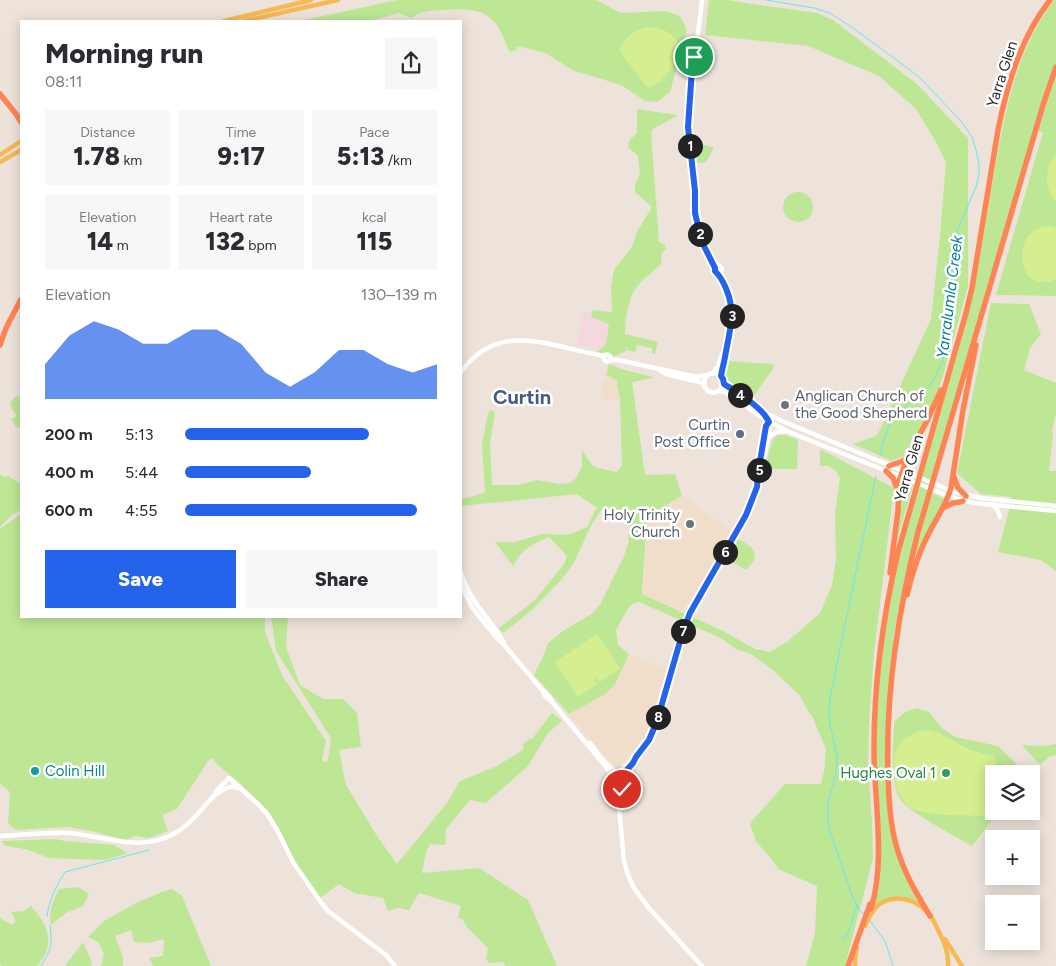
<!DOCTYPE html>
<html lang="en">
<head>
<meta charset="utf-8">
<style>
	:root { --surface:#fff; --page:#f7f7f7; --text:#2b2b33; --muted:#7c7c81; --accent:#2563eb }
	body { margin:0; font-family:Figtree,sans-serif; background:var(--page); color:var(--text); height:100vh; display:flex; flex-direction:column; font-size:19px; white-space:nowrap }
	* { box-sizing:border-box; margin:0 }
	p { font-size:16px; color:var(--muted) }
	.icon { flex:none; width:28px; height:28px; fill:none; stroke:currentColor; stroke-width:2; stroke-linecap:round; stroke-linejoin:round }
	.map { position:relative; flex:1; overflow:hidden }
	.drawer { position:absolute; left:20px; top:20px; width:442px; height:598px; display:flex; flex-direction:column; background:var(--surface); border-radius:0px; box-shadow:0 2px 12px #0003 }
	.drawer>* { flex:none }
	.tools { position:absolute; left:985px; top:765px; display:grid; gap:10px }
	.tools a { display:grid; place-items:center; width:55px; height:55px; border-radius:0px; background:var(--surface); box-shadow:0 2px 12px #0003; font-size:25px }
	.pin { position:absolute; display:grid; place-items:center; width:42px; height:42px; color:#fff; margin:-21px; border:2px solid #fff; border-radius:50%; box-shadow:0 1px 5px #0007 }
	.km { position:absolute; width:25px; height:25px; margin:-12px; border-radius:50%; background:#222; color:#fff; font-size:14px; line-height:25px; text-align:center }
	.round { display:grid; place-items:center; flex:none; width:52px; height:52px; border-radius:0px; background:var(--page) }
	.summary { display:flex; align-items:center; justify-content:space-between; height:85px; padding:0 25px }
	h1 { font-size:28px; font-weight:800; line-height:38px }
	.figures { display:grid; grid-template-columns:repeat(3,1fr); gap:8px; height:85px; padding:5px 25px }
	.figures div { display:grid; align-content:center; border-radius:0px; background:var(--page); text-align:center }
	.figures b { font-size:25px; font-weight:800 }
	.figures small { font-size:14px; font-weight:400 }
	.figures p { font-size:14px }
	.chart { height:140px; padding:10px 25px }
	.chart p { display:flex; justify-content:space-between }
	.chart svg { width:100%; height:90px; margin-top:5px; fill:var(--accent); opacity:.7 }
	.button { display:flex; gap:10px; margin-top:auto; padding:10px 25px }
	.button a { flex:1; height:58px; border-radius:0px; background:var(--accent); color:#fff; font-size:20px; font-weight:800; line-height:58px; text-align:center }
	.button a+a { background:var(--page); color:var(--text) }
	ul { padding:0 25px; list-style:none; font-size:16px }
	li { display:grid; grid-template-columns:80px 60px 1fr; align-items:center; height:38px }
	li i { height:12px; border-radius:6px; background:var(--accent) }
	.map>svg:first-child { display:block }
</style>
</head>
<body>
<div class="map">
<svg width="1056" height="966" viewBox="0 0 1056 966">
	<rect width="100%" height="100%" fill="#ede3db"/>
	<g fill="#f0ddca">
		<path d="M609 377 617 380V385L620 399 604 400 603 398 604 395 601 388 603 387 602 385Z"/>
		<path d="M684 496 731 532 688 604 681 610 643 594 648 518Z"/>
		<path d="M629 654 666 670 645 735 622 763 617 766 609 761 569 714 604 695 614 686Z"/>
	</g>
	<path fill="#f4d8de" d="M584 312H590V317L609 324 605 349 576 345Z"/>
	<g fill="#bde795">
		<path d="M397 0H596L621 13 666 11 680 16 687 30 670 92 657 102 645 101 623 86 602 79 574 71 546 53 517 46V50L510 52C505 43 502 32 496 24 483 7 462 9 444 10 431 11 422 10 411 18L399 13 369 21H352L350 20V21H300Z"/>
		<path d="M709 0H726L817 13 833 20 917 84 968 138V286L942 380 926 420 903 456 892 461 853 444 876 436 881 428 931 319 940 236 946 162 936 142 916 109 879 76 808 46 705 35Z"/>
		<path d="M1054 0H1056V62L1048 82 984 297 921 515 905 577 894 633 890 672 891 829 922 906 898 898 873 907 876 894 875 738 880 659 893 586 902 546 969 310C979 267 986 223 993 179 1004 116 1015 52 1054 0Z"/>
		<path d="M1056 74V296L996 295 1043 132 1038 131Z"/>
		<path d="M637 109 678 115 653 129 651 133 659 242 665 245 666 249C661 253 660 256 662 263 655 270 641 280 636 288 628 298 625 321 625 334L658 342 655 354 650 353H652V348L637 345 635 352 627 350 626 344V351L615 356 597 352 606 344 609 324 591 317 592 310 612 312 611 287 614 270 632 247 637 232 652 207 635 192V184L640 174 638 156 628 147 629 141 637 133Z"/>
		<path d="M694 141 714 148 706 162 697 163Z"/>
		<circle cx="798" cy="207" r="15"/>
		<path d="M991 303 1029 304 1041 334 1030 348 1024 370 1056 383V414L1052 430 1053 435 1049 471H1056V571L1041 560 998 552 1009 510 1011 497 981 494 957 473Z"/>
		<path d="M726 361 773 364V369L750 401 726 383 722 375Z"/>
		<path d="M609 364 624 370 653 377V378L632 382 645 475 675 474 682 496 647 517 642 594 723 631 755 649 770 652 787 642 820 613 832 585 836 559 835 514 840 478 836 471 829 466H820V449L894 488 874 653 869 721 868 766 872 822 873 858 845 966H806L815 933 817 886 780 870 756 841 750 825 752 821 785 784H821L824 771 826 749 812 716 808 711 800 696 773 670 751 654 736 649 721 638 639 602 632 604 626 612 616 630 618 645 629 654 614 686 604 695 569 714 534 675 543 657 548 643 563 631 593 613 601 603 624 556 628 544 630 522C619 509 617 510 601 510L592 524 573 564 562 579 532 610 503 633 499 628 535 600 564 564 567 556 549 537C531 545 523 548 513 566L495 542H515L542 534 564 535 573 533 587 527 597 507 594 506 577 494 461 506V499L471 497 485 492 482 445 488 412 491 410 495 412 490 445 492 485H519L537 480 560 484 571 483 576 478 582 466V450L592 465 595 467 616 472 622 466 620 399 617 385V380L606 375Z"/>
		<path d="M16 396 21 397V428L16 427 11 419 17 416 11 408 10 403Z"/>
		<path d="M778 435H785L798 440 797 469H769L765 466 773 439Z"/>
		<path d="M0 474 4 477 8 476 21 484V510L13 514 0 527Z"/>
		<path d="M901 481 913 485 896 544Z"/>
		<path d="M932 493 945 499 912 570 918 542Z"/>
		<path d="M19 515H21V616H265V632L282 675 326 741 322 760 325 762 328 760 331 738 276 651 271 616H288L286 647 300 685 323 699H343L357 713 361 747 339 750 346 785 377 836 397 864 447 803 460 781 497 766 524 749 523 744 529 739H532L552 713 562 721 548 733 528 766 486 803 470 800 446 829 445 845 430 844 426 852 422 873 479 868 528 900 557 966H505L504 962 490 963 486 960 488 948 466 926 463 919 458 918 461 906 419 893 409 910 398 908 388 911 383 898 354 893 339 884 320 898 299 870 279 828 269 812 242 785 217 764 212 758 208 761 177 809 162 815 168 831 149 838 135 836 126 840 91 831 68 827 16 830 8 823 10 792 0 784V529Z"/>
		<path d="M735 537C752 547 764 552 746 570L724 557Z"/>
		<path d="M917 708 929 712 943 729 955 737 998 746 1027 774H994V811H999L972 846C958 838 906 810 900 799 889 781 894 743 894 722L905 712Z"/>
		<path d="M1056 744V755L1050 756 1040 765 1022 745 1043 746Z"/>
		<path d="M55 839 65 841 114 845 128 853 105 860 49 858 25 849 5 846 2 841Z"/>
		<path d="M78 887 89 894 83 906 66 913 51 925C48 912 53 901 59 889Z"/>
		<path d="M172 889 182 896 211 966H153L149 958 163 956 164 939 148 943 134 942 131 930 115 936 123 957V966H101L104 954 99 943 88 937 104 921 138 902 162 892Z"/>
		<path d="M31 906C43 920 53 934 46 953 44 957 40 962 37 966H1L0 963V918L12 925 16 921 11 912 24 911Z"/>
		<path d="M83 942 92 962 91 966H65Z"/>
	</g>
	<g fill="#d5ef90">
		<path d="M647 27C664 27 674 34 683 49 675 61 662 88 647 87L619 50C625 37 633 31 647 27Z"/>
		<path d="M1056 154V201C1043 189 1045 167 1056 154Z"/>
		<path d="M1044 226H1051L1056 228V279C1018 297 1009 234 1044 226Z"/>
		<path d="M597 634 620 668 600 682 597 678 594 680 597 684 578 697 555 662Z"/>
		<path d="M929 730 939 733 970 750 995 757 997 774H994V804L988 816C970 815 926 817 911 808 906 805 901 799 899 793 894 786 893 760 895 752 896 749 898 747 899 745 908 735 916 731 929 730Z"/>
	</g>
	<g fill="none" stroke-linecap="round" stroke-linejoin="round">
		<g stroke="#68e5f5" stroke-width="1">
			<path d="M766 0 814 8 830 13 850 26 890 55 919 77 961 121 972 137 976 150 979 164V174L976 187 956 234 944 358C939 369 935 380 926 389 915 400 901 408 892 421 885 432 883 443 880 455"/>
			<path d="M864 914 859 910 853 898 829 829 828 821V803L836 773 837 757 829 718V710L831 693 876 475"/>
			<path d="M47 916C49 900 57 885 65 872L149 850"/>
			<path d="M870 921 885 941 893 966"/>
			<path d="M843 941 850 928 857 904"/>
			<path d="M41 966C51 949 53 946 50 926"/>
		</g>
		<g stroke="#fff" stroke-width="4.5">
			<path d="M698 46 700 55 698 58H695L693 56V53L696 51 698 52"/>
			<path d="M695 52 697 42 702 0"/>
			<path d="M694 57 695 62 692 69 688 127 695 191 701 229 705 242 715 263 722 268 721 272 724 283"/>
			<path d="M713 264 715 268V271C721 277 724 283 727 291 736 313 729 334 725 357 724 363 722 369 721 376"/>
			<path d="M726 349 721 357 718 366 713 373 707 375 705 379 704 386 708 391 714 393 719 391 725 392 764 419 789 432 954 498 974 503 1056 511"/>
			<circle cx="607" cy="358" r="3.5"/>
			<path d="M610 360H618L697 377 707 375"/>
			<path d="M661 371 666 374 704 383"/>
			<path d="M461 372C500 318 552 348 605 356"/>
			<path d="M713 373C724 374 727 383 719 391"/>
			<path d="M724 384 760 410 782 421 954 492 981 498 1056 506"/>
			<path d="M768 438 776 432 786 431"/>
			<path d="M759 479 761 474 770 426 767 417 762 413"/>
			<path d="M993 505 998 511 1000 517"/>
			<path d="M461 573C465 585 471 596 478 606 486 618 497 629 504 643"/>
			<path d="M461 585 472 607 478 615 497 638 505 646 543 691C547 694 551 697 552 702"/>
			<path d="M543 691 545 696 552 702 606 767 617 786 624 861 628 875 634 888 648 907 702 966"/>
			<path d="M586 743H590C597 752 605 766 616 771 621 774 623 773 623 779"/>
			<path d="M619 772C626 768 629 760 636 757"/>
			<path d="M624 776 625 772 633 763 636 757 649 740 657 721 683 631 690 613 746 515 752 501 757 487 758 473 766 426 769 422"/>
			<path d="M218 793C224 788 230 785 237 788"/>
			<path d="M214 796 217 790 229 778 260 806 267 814 277 830 293 862 320 901 328 911 386 955 395 966"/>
			<path d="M620 803 623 779"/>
			<path d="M0 836C23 835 46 832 69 833 106 836 141 854 177 832 193 823 202 807 215 795"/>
		</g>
		<g stroke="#f8b955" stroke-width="4.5">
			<path d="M224 21 311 0"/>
			<path d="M244 21 338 0"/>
			<path d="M0 155 21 141"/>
			<path d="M0 162 21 150"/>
			<path d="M865 926C868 919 872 912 877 906 894 892 917 899 930 915 934 920 936 926 939 932 945 943 949 953 948 966"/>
			<path d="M945 939 962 966"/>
			<path d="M855 966V958L857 948"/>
		</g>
		<g stroke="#ff8454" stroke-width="5.5">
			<path d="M0 94 16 114 21 122"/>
			<path d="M0 345 6 328 21 299"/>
			<path d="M889 466 903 461 906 458"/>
			<path d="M886 471 893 478 897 489"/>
			<path d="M954 477 958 488 966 496"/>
			<path d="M943 508 953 503 960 502 963 501"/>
			<path d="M890 573 898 511 899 481 908 456 927 421 941 390"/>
			<path d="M907 595C912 574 918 554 928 535 936 519 946 505 951 488L963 410 976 345"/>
			<path d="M871 909C886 860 874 800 874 749 874 682 883 616 898 552L966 313 972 288 998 130C1007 85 1021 37 1050 0"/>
			<path d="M930 916C917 894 904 873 897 848 890 825 889 800 888 777 885 694 898 612 918 532L1043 105 1056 67"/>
			<path d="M848 966 870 904"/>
		</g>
	</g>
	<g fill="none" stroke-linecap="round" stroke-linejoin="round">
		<defs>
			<path id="route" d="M622 789 625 772 633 763 636 757 649 740 657 721 683 631 690 613 746 515 757 487 758 473 766 426 769 422C762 407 738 393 724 384L723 379 721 376C722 369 724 363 725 357 729 334 736 313 727 291 724 283 721 277 715 271V268L704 246 699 230 695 213V191L688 127 692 69 695 62 694 57"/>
		</defs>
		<use href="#route" stroke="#fff" stroke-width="10"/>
		<use href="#route" stroke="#2563eb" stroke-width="6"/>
	</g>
	<g fill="#6b7280" stroke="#fff" stroke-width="2">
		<circle cx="785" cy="405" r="5"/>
		<circle cx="690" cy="524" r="5"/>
	</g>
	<circle fill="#5c6f8a" stroke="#fff" stroke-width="2" cx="740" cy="434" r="5"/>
	<circle fill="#0f9aa8" stroke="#fff" stroke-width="2" cx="35" cy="771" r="5"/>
	<circle fill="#2e9e5b" stroke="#fff" stroke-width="2" cx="946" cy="773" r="5"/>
	<g text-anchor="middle" stroke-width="5" stroke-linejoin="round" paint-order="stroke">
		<g font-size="15" fill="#2a2a2a" stroke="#fff">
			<text transform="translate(1002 74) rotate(-72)" y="5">Yarra Glen</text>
			<text transform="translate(909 468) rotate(-74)" y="5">Yarra Glen</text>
		</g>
		<g font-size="15" fill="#5b616d" stroke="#fff" text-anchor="start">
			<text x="795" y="401">Anglican Church of<tspan x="795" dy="17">the Good Shepherd</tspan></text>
			<text x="680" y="520" text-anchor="end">Holy Trinity<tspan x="680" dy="17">Church</tspan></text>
		</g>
		<g font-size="15" fill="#4e5e75" stroke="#fff" text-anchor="end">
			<text x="730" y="430">Curtin<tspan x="730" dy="17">Post Office</tspan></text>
		</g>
		<g font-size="15" fill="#0d838f" stroke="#fff" text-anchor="start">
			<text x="45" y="776">Colin Hill</text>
		</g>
		<g font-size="15" fill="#27864d" stroke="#fff" text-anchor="end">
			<text x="936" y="778">Hughes Oval 1</text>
		</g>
		<g font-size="16" font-style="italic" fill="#077e9b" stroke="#fff">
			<text transform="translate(949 297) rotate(-83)" y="6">Yarralumla Creek</text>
		</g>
		<g font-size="20" font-weight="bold" fill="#485a7d" stroke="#fff">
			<text x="522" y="404">Curtin</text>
		</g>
	</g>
</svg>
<div class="tools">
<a><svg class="icon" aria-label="layers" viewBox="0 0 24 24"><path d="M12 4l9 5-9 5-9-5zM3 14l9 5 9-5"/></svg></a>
<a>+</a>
<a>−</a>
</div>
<div class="pin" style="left:694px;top:57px;background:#1e9e55"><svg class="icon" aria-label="arrive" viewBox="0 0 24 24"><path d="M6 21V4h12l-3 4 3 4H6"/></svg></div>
<div class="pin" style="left:622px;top:789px;background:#d93025"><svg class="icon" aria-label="check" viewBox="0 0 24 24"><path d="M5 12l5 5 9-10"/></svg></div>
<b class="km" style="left:690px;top:146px">1</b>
<b class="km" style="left:700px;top:234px">2</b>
<b class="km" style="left:732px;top:316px">3</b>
<b class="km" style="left:740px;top:395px">4</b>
<b class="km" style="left:759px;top:470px">5</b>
<b class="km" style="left:725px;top:552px">6</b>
<b class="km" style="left:683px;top:631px">7</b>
<b class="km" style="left:658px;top:717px">8</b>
<section class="drawer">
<div class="summary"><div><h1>Morning run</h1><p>08:11</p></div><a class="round"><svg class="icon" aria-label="share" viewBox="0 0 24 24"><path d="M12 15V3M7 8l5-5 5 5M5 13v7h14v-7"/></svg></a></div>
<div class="figures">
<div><p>Distance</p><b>1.78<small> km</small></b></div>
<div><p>Time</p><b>9:17</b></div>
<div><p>Pace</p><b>5:13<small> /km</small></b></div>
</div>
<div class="figures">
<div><p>Elevation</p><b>14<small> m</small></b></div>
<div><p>Heart rate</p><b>132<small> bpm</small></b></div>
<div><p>kcal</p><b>115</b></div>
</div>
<div class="chart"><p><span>Elevation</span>130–139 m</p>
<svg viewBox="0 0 160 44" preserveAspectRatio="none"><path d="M0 44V27L10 13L20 6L30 10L40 17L50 17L60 10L70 10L80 17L90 31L100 38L110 31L120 20L130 20L140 27L150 31L160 27V44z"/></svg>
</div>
<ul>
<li><b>200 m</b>5:13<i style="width:73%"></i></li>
<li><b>400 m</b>5:44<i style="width:50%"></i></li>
<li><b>600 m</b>4:55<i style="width:92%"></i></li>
</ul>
<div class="button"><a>Save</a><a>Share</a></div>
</section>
</div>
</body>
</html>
